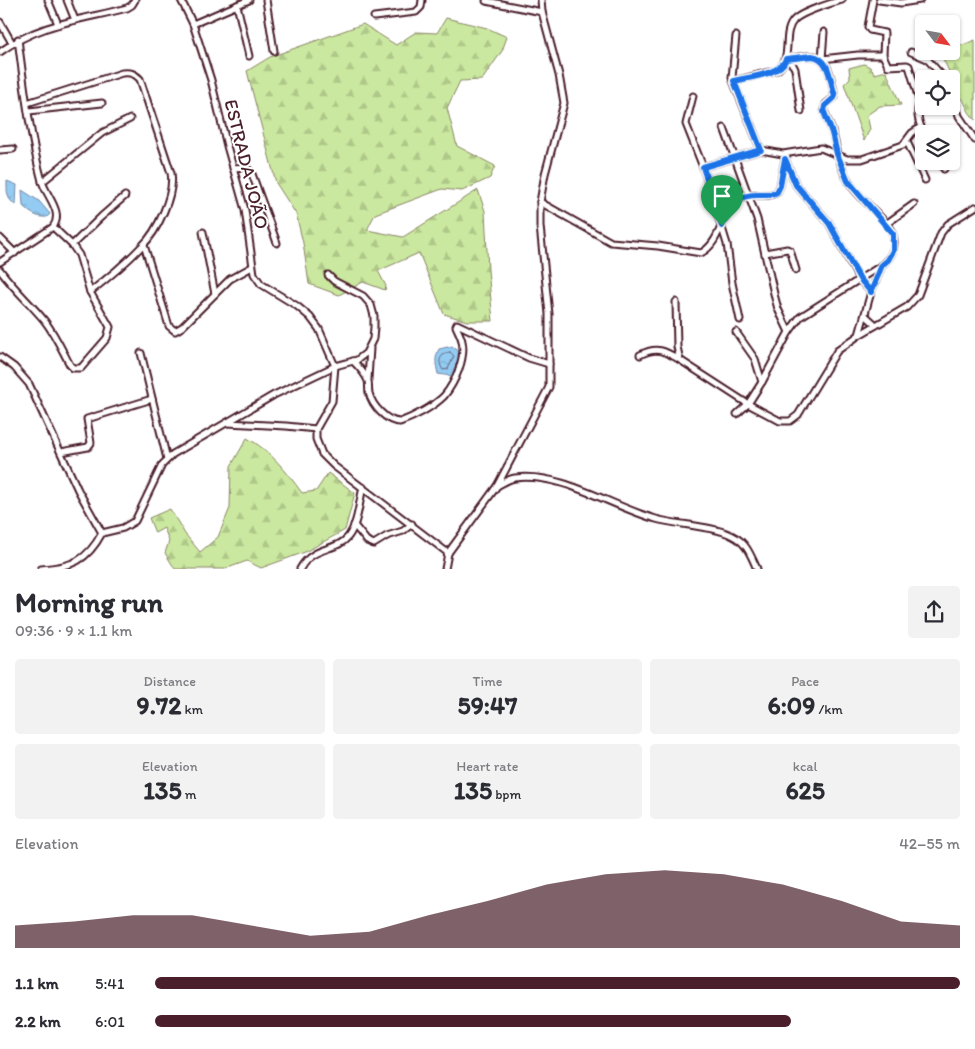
<!DOCTYPE html>
<html lang="en">
<head>
<meta charset="utf-8">
<style>
	:root { --surface:#fff; --page:#f2f2f3; --text:#2b2b33; --muted:#7c7c81; --accent:#4a1f2b }
	body { margin:0; font-family:Itim,sans-serif; background:var(--page); color:var(--text); height:100vh; display:flex; flex-direction:column; font-size:19px; white-space:nowrap }
	* { box-sizing:border-box; margin:0 }
	p { font-size:16px; color:var(--muted) }
	.icon { flex:none; width:28px; height:28px; fill:none; stroke:currentColor; stroke-width:2; stroke-linecap:round; stroke-linejoin:round }
	.map { position:relative; height:569px; overflow:hidden }
	.panel { display:flex; flex-direction:column; background:var(--surface); flex:1 }
	.panel>* { flex:none }
	.needle { width:32px; rotate:121deg }
	.fabs { position:absolute; left:915px; top:15px; display:grid; gap:10px }
	.fabs a { display:grid; place-items:center; width:45px; height:45px; border-radius:5px; background:var(--surface); box-shadow:0 1px 4px #0004; font-size:25px }
	.pin { position:absolute; display:grid; place-items:center; width:42px; height:42px; color:#fff; margin:-51px -21px; border-radius:50% 50% 50% 0; rotate:-45deg; box-shadow:0 0 5px #0007 }
	.pin .icon { rotate:45deg }
	.round { display:grid; place-items:center; flex:none; width:52px; height:52px; border-radius:5px; background:var(--page) }
	.head { display:flex; align-items:center; justify-content:space-between; height:85px; padding:0 15px }
	h1 { font-size:28px; font-weight:700; line-height:38px }
	.figures { display:grid; grid-template-columns:repeat(3,1fr); gap:8px; height:85px; padding:5px 15px }
	.figures div { display:grid; align-content:center; border-radius:5px; background:var(--page); text-align:center }
	.figures b { font-size:25px; font-weight:700 }
	.figures small { font-size:14px; font-weight:400 }
	.figures p { font-size:14px }
	.chart { height:140px; padding:10px 15px }
	.chart p { display:flex; justify-content:space-between }
	.chart svg { width:100%; height:90px; margin-top:5px; fill:var(--accent); opacity:.7 }
	ul { padding:0 15px; list-style:none; font-size:16px }
	li { display:grid; grid-template-columns:80px 60px 1fr; align-items:center; height:38px }
	li i { height:12px; border-radius:6px; background:var(--accent) }
	.map>svg:first-child { display:block }
</style>
</head>
<body>
<div class="map">
<svg width="975" height="569" viewBox="0 0 975 569">
	<defs>
		<pattern id="forest-firs" width="22" height="20" patternUnits="userSpaceOnUse" patternTransform="scale(1.25)"><rect width="22" height="20" fill="#cae89f"/><path d="M5 1l3.5 6h-7zM16 11l3.5 6h-7z" fill="#afc789"/></pattern>
		<pattern id="water-ripples" width="26" height="14" patternUnits="userSpaceOnUse" patternTransform="scale(1.25)"><rect width="26" height="14" fill="#93cbf2"/><path d="M2 4q2-2 4 0t4 0M15 11q2-2 4 0t4 0" fill="none" stroke="#80aed0"/></pattern>
	</defs>
	<rect width="100%" height="100%" fill="#fff"/>
	<filter id="ink" filterUnits="userSpaceOnUse"><feTurbulence type="fractalNoise" baseFrequency=".02" numOctaves="2"/><feDisplacementMap in="SourceGraphic" scale="10" xChannelSelector="R" yChannelSelector="G"/><feConvolveMatrix kernelMatrix="1 2 1 2 8 2 1 2 1" color-interpolation-filters="sRGB"/></filter>
	<g filter="url(#ink)">
		<g fill="url(#forest-firs)" stroke="#8a8465">
			<path d="M446 18 487 28 507 37 502 51 482 80 460 81 447 108 457 146 495 166 490 178 462 191 442 189 375 214 367 230 403 237 478 190 485 211 488 270 493 321H467L444 314 419 253 378 271 386 286 385 290 363 282 339 295 309 284 303 243 296 214 276 183 247 71 270 57 363 24 396 45 416 32 437 33Z"/>
			<path d="M975 40V120L969 112 943 59 933 51H951V43L963 45Z"/>
			<path d="M864 64 870 67 875 74 886 71 901 105 880 106 867 115 870 129 864 141 844 84 850 78 849 68Z"/>
			<path d="M247 438C270 450 287 472 302 493L316 491 328 473 355 493 345 530 305 552 261 568 247 561 225 569H175L165 553 169 541 164 528 155 533 149 518 170 509 185 534 200 552 218 537 230 508 231 466Z"/>
		</g>
		<g fill="url(#water-ripples)" stroke="#7686a2">
			<path d="M7 181 17 185 16 205C6 199 7 192 7 181Z"/>
			<path d="M22 190 39 201 50 214 47 217C37 218 30 213 23 206Z"/>
			<path d="M452 346 461 353 451 376 438 374C436 365 434 358 439 349Z"/>
		</g>
		<g fill="none" stroke-linecap="round" stroke-linejoin="round">
			<path stroke="#67647b" stroke-width="1" d="M450 352 454 356 448 369 443 370C437 361 440 354 450 352Z"/>
			<defs>
				<g id="street">
					<path d="M48 0 58 24"/>
					<path d="M67 0 75 20"/>
					<path d="M181 0 193 24 211 80 227 146 245 210 254 274 261 284 297 306 310 317 319 329 335 366 332 401 316 429V439L322 454 334 466 448 553"/>
					<path d="M266 0 274 51"/>
					<path d="M873 0 868 27 870 30 884 33 883 55 888 66 907 65 909 66 920 103C915 113 919 124 924 134"/>
					<path d="M879 0 901 3 920 0"/>
					<path d="M486 1 542 12"/>
					<path d="M237 5 249 56"/>
					<path d="M374 17 416 12 421 7 422 0"/>
					<path d="M0 22 12 43"/>
					<path d="M193 24 249 0"/>
					<path d="M824 32 822 59 858 55H883"/>
					<path d="M736 36 732 78 761 150"/>
					<path d="M0 52C40 23 81 20 127 8L132 5 135 0"/>
					<path d="M911 52 927 59 945 79"/>
					<path d="M786 59 793 65 795 69 801 111"/>
					<path d="M734 81 777 70C794 58 781 34 794 20 803 11 829 4 842 0"/>
					<path d="M951 87 959 116 975 140"/>
					<path d="M693 96 686 124 703 167 727 244 732 283 740 320"/>
					<path d="M27 103 122 73C130 72 134 73 140 79L171 173C175 194 157 232 142 246 126 263 108 278 90 292"/>
					<path d="M29 111 102 103"/>
					<path d="M724 128 757 219 775 298 778 309 789 332"/>
					<path d="M907 142 925 180"/>
					<path d="M0 150 13 149"/>
					<path d="M785 159 796 185 829 223 859 279 871 292"/>
					<path d="M939 161 944 169"/>
					<path d="M703 167 761 150 783 154 821 148 847 159H862L903 145 912 133 921 127"/>
					<path d="M233 168C242 167 247 166 252 174L277 243"/>
					<path d="M42 182 102 133 130 119"/>
					<path d="M540 202 611 242 658 246 701 253C722 242 721 211 739 199 751 190 766 200 777 192L780 186 785 159"/>
					<path d="M886 224 914 204"/>
					<path d="M203 232 215 294"/>
					<path d="M0 238 15 253"/>
					<path d="M72 245 101 217 125 196"/>
					<path d="M144 245 169 326 175 331 182 327 230 279 252 267"/>
					<path d="M765 253 787 249 790 250 796 270"/>
					<path d="M0 262 53 227C64 212 46 196 42 181 30 137 24 85 18 39"/>
					<path d="M0 270C13 288 30 303 44 320 55 334 62 350 70 365L73 368H81L107 338 110 327 90 292 79 255 72 245 53 227"/>
					<path d="M865 315 876 325"/>
					<path d="M736 332 755 359 762 382"/>
					<path d="M859 335 871 292 882 265"/>
					<path d="M141 353 167 459"/>
					<path d="M640 355C657 346 665 351 680 360L677 347 676 302"/>
					<path d="M0 357 14 367 29 384 78 490 102 533"/>
					<path d="M680 360 748 404 780 421H790L798 415 837 351 859 335 907 307 918 295 941 233 948 224 975 207"/>
					<path d="M353 361C359 367 365 373 368 381 369 384 368 389 369 393 372 405 386 422 400 422 414 417 433 407 444 396 455 383 466 358 462 341 461 336 458 331 456 326L457 324 529 358 549 364"/>
					<path d="M368 379 370 348"/>
					<path d="M737 414 748 404 762 382 789 332 800 317 882 265C892 257 896 248 893 235 889 221 858 198 849 182 839 166 837 148 832 131 829 124 826 117 824 110L826 104 835 97C832 85 830 58 814 56 806 55 795 58 786 59"/>
					<path d="M227 423 286 426 316 429"/>
					<path d="M61 452 88 447 91 443 87 419 152 399"/>
					<path d="M497 486C503 483 508 479 515 478 562 472 612 507 656 519 677 525 715 526 733 536 747 543 751 556 757 569"/>
					<path d="M354 525 367 541 374 544 387 536 403 531 412 524"/>
					<path d="M102 533 123 528 135 521 162 465 173 454 274 395 335 366 357 360 366 353 373 339 374 327V316L371 305 363 296 334 281 328 275"/>
					<path d="M448 553 497 486 549 387V314L540 226V202L545 174 564 103 559 75 542 12 541 0"/>
					<path d="M41 569C72 567 87 561 102 533"/>
					<path d="M300 569C313 545 336 552 348 537 358 524 359 503 363 487"/>
					<path d="M445 569 448 553"/>
				</g>
			</defs>
			<use href="#street" stroke="#4a1f2b" stroke-width="9"/>
			<use href="#street" stroke="#fff" stroke-width="5"/>
		</g>
	</g>
	<g fill="none" stroke-linecap="round" stroke-linejoin="round" filter="url(#ink)">
		<defs>
			<path id="route" d="M812 56C830 58 830 81 835 96L834 98 825 106 824 112 832 133 837 154 848 181 893 234V251L888 260 882 265 871 292 860 279 829 223 796 185 785 159 780 186 777 192C772 195 768 195 762 195 734 194 733 203 722 226L703 167 761 150 734 81C749 77 780 75 786 59Z"/>
		</defs>
		<use href="#route" stroke="#fff" stroke-width="10"/>
		<use href="#route" stroke="#1a73e8" stroke-width="6"/>
	</g>
	<g text-anchor="middle" stroke-width="4" stroke-linejoin="round" paint-order="stroke">
		<g font-size="19" fill="#4a1f2b" stroke="#fff">
			<text transform="translate(247 164) rotate(76)" y="7">ESTRADA JOÃO</text>
		</g>
	</g>
</svg>
<div class="fabs">
<a><svg class="needle" viewBox="-14 -14 28 28"><path d="M0-13l5 13h-10z" fill="#e53935"/><path d="M0 13l5-13h-10z" fill="#7c7c81"/></svg></a>
<a><svg class="icon" aria-label="locate" viewBox="0 0 24 24"><circle cx="12" cy="12" r="6"/><path d="M12 2v4M12 18v4M2 12h4M18 12h4"/></svg></a>
<a><svg class="icon" aria-label="layers" viewBox="0 0 24 24"><path d="M12 4l9 5-9 5-9-5zM3 14l9 5 9-5"/></svg></a>
</div>
<div class="pin" style="left:722px;top:226px;background:#1e9e55"><svg class="icon" aria-label="arrive" viewBox="0 0 24 24"><path d="M6 21V4h12l-3 4 3 4H6"/></svg></div>
</div>
<section class="panel">
<div class="head"><div><h1>Morning run</h1><p>09:36 · 9 × 1.1 km</p></div><a class="round"><svg class="icon" aria-label="share" viewBox="0 0 24 24"><path d="M12 15V3M7 8l5-5 5 5M5 13v7h14v-7"/></svg></a></div>
<div class="figures">
<div><p>Distance</p><b>9.72<small> km</small></b></div>
<div><p>Time</p><b>59:47</b></div>
<div><p>Pace</p><b>6:09<small> /km</small></b></div>
</div>
<div class="figures">
<div><p>Elevation</p><b>135<small> m</small></b></div>
<div><p>Heart rate</p><b>135<small> bpm</small></b></div>
<div><p>kcal</p><b>625</b></div>
</div>
<div class="chart"><p><span>Elevation</span>42–55 m</p>
<svg viewBox="0 0 160 44" preserveAspectRatio="none"><path d="M0 44V33L10 31L20 28L30 28L40 33L50 38L60 36L70 28L80 21L90 13L100 8L110 6L120 8L130 13L140 21L150 31L160 33V44z"/></svg>
</div>
<ul>
<li><b>1.1 km</b>5:41<i style="width:100%"></i></li>
<li><b>2.2 km</b>6:01<i style="width:79%"></i></li>
</ul>
</section>
</body>
</html>
